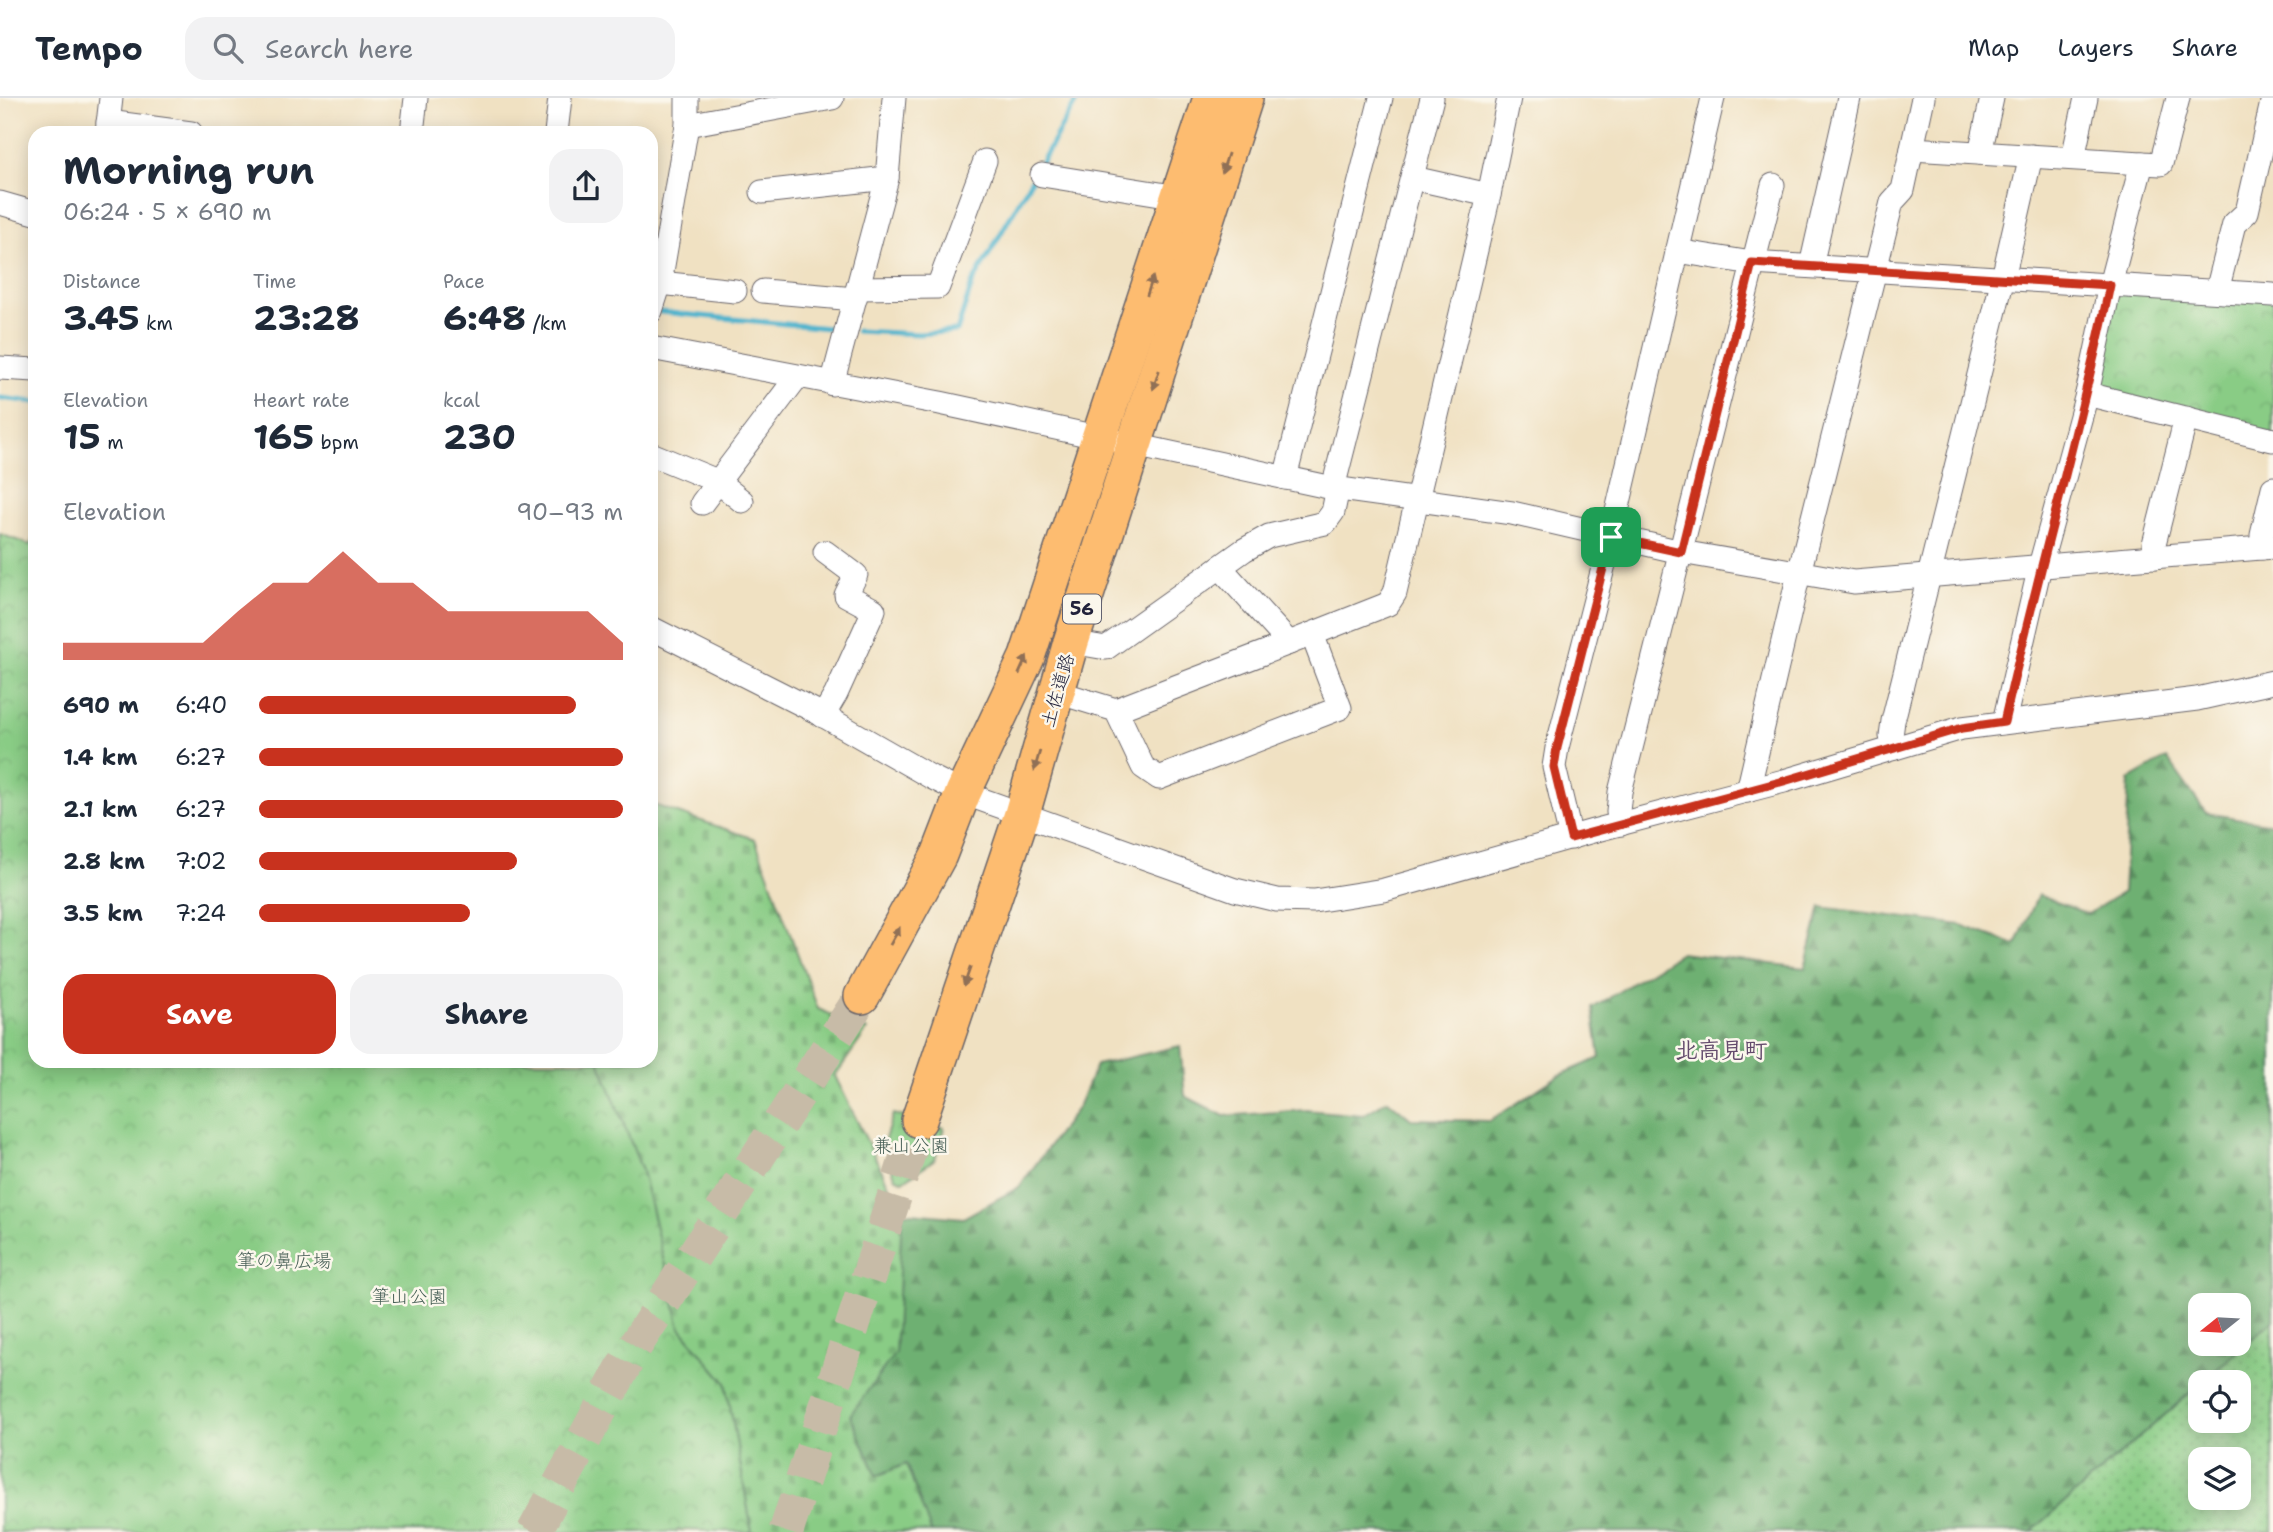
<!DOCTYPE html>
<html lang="en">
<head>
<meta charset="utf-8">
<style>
	:root { --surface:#fff; --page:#f2f2f3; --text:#1f2937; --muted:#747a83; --line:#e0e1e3; --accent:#c8321e }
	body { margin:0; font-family:"Shantell Sans","Klee One",sans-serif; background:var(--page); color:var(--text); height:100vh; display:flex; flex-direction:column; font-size:26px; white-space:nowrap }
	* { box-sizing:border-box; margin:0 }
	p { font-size:23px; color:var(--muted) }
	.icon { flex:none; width:38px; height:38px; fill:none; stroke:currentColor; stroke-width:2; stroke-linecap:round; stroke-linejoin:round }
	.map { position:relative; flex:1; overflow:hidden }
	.sheet { position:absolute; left:28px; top:28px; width:630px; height:942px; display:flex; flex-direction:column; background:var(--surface); border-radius:21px; box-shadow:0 4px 18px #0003 }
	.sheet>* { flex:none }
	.needle { width:46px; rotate:252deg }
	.controls { position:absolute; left:2188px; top:1195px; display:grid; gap:14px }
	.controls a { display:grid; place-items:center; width:63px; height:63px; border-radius:14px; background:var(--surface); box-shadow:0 4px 18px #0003; font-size:35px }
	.pin { position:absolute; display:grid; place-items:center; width:60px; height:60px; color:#fff; margin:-30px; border-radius:14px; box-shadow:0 4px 10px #0006 }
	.round { display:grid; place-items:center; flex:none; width:74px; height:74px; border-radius:21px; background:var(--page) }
	.head { display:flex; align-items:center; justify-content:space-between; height:119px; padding:0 35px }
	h1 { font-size:38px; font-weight:700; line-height:52px }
	.stats { display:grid; grid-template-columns:repeat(3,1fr); gap:10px; height:119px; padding:7px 35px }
	.stats div { display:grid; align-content:center }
	.stats b { font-size:35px; font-weight:700 }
	.stats small { font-size:19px; font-weight:400 }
	.stats p { font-size:19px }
	.chart { height:196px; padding:14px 35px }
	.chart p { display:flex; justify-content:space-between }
	.chart svg { width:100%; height:126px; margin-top:7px; fill:var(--accent); opacity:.7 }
	.action { display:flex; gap:14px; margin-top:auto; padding:14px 35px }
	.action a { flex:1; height:80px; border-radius:21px; background:var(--accent); color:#fff; font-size:28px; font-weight:700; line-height:80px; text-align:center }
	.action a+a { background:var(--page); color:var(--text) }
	ul { padding:0 35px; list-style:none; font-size:23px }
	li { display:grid; grid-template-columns:112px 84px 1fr; align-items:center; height:52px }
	li i { height:18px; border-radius:9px; background:var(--accent) }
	header { display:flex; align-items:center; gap:42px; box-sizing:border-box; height:98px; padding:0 35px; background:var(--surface); border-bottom:2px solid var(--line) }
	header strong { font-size:33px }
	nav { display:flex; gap:38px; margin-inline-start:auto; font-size:24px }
	.search { width:490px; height:63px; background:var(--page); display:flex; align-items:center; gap:18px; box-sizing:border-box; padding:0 24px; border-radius:21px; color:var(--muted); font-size:26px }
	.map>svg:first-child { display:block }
</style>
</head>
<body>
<header>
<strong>Tempo</strong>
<div class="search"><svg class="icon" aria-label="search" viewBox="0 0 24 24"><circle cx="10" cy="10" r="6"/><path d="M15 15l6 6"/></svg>Search here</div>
<nav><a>Map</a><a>Layers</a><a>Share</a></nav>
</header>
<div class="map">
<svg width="2273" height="1434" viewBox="0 0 2273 1434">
	<defs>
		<pattern id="grass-dots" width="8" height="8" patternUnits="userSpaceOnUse" patternTransform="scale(1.75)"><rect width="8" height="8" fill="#89cc85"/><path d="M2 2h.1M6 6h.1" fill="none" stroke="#76af74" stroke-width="1.8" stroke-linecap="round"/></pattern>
		<pattern id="forest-firs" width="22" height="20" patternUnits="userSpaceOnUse" patternTransform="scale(1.75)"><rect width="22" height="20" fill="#6eb072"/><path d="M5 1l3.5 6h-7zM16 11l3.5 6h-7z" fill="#5a8f5f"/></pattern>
		<pattern id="cemetery-stones" width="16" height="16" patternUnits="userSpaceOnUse" patternTransform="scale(1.75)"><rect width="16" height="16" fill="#89cc85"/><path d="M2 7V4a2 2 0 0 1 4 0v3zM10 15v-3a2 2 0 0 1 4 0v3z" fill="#76af74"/></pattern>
		<pattern id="park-crowns" width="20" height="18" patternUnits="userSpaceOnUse" patternTransform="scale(1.75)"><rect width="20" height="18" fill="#89cc85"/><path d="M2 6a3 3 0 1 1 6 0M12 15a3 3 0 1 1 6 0" fill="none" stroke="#76af74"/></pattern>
	</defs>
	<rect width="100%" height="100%" fill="#fbf7ec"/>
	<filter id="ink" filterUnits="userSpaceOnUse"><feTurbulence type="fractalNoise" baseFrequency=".0143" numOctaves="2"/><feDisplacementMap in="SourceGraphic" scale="14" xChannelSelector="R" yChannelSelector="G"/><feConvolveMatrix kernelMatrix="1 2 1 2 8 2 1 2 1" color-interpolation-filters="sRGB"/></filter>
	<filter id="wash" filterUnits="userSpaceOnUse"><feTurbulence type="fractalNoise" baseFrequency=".00686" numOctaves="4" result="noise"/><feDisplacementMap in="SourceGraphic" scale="28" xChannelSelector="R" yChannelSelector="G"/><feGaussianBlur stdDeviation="1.57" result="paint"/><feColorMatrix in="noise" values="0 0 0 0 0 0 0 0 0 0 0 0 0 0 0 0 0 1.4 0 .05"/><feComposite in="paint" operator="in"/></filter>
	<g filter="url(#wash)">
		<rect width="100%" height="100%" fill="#f0e1c2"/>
		<path fill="url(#grass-dots)" stroke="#567760" stroke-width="2" fill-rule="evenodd" d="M2273 1222V1434H2031L2200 1286V1323H2238V1284H2202ZM2200 1362H2238V1400H2200Z"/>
		<path fill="url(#forest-firs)" stroke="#486956" stroke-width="2" fill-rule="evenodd" d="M2167 660 2206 715 2273 726V1222L2031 1434H931L906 1366 877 1378 850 1317 895 1255 902 1114 963 1120 1019 1089 1078 1009 1096 967 1180 948 1185 998 1224 1018 1306 1012 1363 1017 1388 1002 1411 1021 1490 1023 1558 978 1600 960 1593 910 1680 855 1805 870 1821 809 1961 827 2016 847 2038 797 2088 816 2123 794 2129 682ZM2200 1208H2238V1246H2200Z"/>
		<path fill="url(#cemetery-stones)" stroke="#567760" stroke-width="2" d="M651 706 755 741 818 911 867 932 835 978 902 1114 895 1255 850 1317 877 1378 906 1366 931 1434H752L726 1285 680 1230 642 1073 599 963 651 962Z"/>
		<g fill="url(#park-crowns)" stroke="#567760" stroke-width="2">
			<path d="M2116 194 2273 201V337L2097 290Z"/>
			<path d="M0 436 30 447 35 438V962L599 963 642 1073 680 1230 726 1285 752 1434 678 1432 676 1434H0Z"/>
			<path d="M893 1016 944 1030 935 1061 903 1083 895 1079 884 1044Z"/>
		</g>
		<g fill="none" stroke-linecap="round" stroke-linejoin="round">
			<g stroke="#4fb4cd" stroke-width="5">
				<path d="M660 214 839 231"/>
				<path d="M857 233 919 236 957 233 972 186 1078 0"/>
				<path d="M0 300 35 304"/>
			</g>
		</g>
	</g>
	<g filter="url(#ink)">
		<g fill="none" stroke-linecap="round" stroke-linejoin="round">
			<g stroke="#c7bba7" stroke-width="35" stroke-dasharray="35 18" stroke-linecap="butt">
				<path d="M534 1434 633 1251 862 898"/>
				<path d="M786 1434 919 1022"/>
			</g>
			<defs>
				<g id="minor">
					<path d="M108 24 191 35"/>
					<path d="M687 27 832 0"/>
					<path d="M107 35 111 0"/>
					<path d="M412 35 416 0"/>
					<path d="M556 35 560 0"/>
					<path d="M1912 51 2142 65 2110 187 2087 296 2040 468 2004 624"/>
					<path d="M1980 55 1992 0"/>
					<path d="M2073 60 2086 0"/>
					<path d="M2142 65 2161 66 2178 0"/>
					<path d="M1042 77 1179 99"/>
					<path d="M1413 80 1489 97"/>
					<path d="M762 94 887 80"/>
					<path d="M0 105 35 115"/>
					<path d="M1677 153 1752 165 2273 197"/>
					<path d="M1811 168 1849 0"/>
					<path d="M660 185 735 193"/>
					<path d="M858 190 938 189 985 63"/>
					<path d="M763 193 855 201"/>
					<path d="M2217 193 2234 126 2247 114 2273 0"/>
					<path d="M651 213 660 185 687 27V0"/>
					<path d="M651 250 940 305 1333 390 1512 415 1681 454 1854 484 2273 449"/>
					<path d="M0 270 35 272"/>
					<path d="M832 286 887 80 894 0"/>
					<path d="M2087 296 2273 342"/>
					<path d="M651 356 717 383 742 403"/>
					<path d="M1285 380 1381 0"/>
					<path d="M1333 390 1432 0"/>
					<path d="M702 405 797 279"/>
					<path d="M2262 450V437L2273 390"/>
					<path d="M2155 459 2154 446 2186 320"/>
					<path d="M1220 469 1289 545 1388 506 1395 495 1489 97 1509 0"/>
					<path d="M651 530 817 614 931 679 963 695 1235 792 1277 802 1314 803 1384 792 1593 733 1784 683 1962 630 2197 601 2273 584"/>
					<path d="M1071 544 1106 550 1244 452 1269 438 1325 425 1333 414 1338 390"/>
					<path d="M1057 594 1116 612 1143 669 1159 680 1340 610 1312 536"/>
					<path d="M1116 612 1289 545"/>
					<path d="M823 618 836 596 874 512 846 497 856 477 825 454"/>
					<path d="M1894 650 1891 638 1893 623 2003 180 2031 58"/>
					<path d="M1748 693 1799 475 1892 104 1903 92 1923 0"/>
					<path d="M1621 726 1618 714 1620 694 1773 87"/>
					<path d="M1571 740 1554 669 1557 650 1611 439 1713 0"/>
				</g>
				<g id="highway">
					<path d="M862 898 939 757 963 695 1027 559 1211 0"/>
					<path d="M919 1022 1022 716 1071 544 1245 0"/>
				</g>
			</defs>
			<use href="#minor" stroke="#6a656a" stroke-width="25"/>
			<use href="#highway" stroke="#6a656a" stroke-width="38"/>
			<use href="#minor" stroke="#fff" stroke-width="23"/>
			<use href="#highway" stroke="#fdbc70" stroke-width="35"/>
		</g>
		<defs><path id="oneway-solid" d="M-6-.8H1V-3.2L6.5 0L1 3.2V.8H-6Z" transform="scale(1.75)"/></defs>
		<g fill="#906f56">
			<use href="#oneway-solid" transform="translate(1225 65) rotate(108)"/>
			<use href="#oneway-solid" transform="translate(1150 188) rotate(-72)"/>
			<use href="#oneway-solid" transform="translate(1156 282) rotate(108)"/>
			<use href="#oneway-solid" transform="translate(1023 567) rotate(-66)"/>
			<use href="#oneway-solid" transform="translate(1037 663) rotate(106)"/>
			<use href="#oneway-solid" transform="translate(895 838) rotate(-61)"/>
			<use href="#oneway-solid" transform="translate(967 879) rotate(109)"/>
		</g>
	</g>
	<g fill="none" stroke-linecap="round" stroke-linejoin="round" filter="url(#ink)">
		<defs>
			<path id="route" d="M1752 165 2110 187C2079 334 2037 478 2004 624L1962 630 1784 683 1571 740 1554 669 1557 650 1611 439 1681 454Z"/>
		</defs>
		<use href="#route" stroke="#fff" stroke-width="14"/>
		<use href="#route" stroke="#c8321e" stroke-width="9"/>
	</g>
	<g text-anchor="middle" stroke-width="5" stroke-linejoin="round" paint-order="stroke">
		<rect fill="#fbf7ec" stroke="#636270" stroke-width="2" x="1063" y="496.5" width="38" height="29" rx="5"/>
		<g font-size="18" font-weight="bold" fill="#22223b">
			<text x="1082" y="517">56</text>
		</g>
		<g font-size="19" fill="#22223b" stroke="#fbf7ec">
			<text transform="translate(1057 592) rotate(-74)" y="7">土佐道路</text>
		</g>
		<g font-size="19" fill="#465e55" stroke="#fbf7ec">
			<text x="911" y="1054">兼山公園</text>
			<text x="284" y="1169">筆の鼻広場</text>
			<text x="409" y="1205">筆山公園</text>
		</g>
		<g font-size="23" font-weight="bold" fill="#644b6d" stroke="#fbf7ec">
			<text x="1721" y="960">北高見町</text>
		</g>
	</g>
</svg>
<div class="controls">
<a><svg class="needle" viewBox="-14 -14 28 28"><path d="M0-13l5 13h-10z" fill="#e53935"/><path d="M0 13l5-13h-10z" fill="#747a83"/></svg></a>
<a><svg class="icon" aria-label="locate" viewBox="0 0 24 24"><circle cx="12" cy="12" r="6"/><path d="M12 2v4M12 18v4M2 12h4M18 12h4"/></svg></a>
<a><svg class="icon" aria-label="layers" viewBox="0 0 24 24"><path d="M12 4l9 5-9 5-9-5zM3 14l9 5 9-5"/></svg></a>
</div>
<div class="pin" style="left:1611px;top:439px;background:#1e9e55"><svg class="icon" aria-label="arrive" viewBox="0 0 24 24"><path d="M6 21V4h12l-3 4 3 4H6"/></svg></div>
<section class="sheet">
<div class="head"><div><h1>Morning run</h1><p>06:24 · 5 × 690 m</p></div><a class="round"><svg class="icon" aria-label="share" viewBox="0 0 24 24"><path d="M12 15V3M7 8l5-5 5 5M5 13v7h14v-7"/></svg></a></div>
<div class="stats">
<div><p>Distance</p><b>3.45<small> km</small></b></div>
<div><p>Time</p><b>23:28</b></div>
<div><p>Pace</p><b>6:48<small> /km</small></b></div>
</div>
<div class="stats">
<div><p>Elevation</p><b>15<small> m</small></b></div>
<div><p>Heart rate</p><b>165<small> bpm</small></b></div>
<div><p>kcal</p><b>230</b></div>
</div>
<div class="chart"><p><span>Elevation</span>90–93 m</p>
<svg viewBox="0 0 160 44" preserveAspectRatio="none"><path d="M0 44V38L10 38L20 38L30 38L40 38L50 27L60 17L70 17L80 6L90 17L100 17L110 27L120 27L130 27L140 27L150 27L160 38V44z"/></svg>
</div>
<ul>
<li><b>690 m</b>6:40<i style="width:87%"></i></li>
<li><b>1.4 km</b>6:27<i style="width:100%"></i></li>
<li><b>2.1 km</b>6:27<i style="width:100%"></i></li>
<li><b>2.8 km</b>7:02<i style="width:71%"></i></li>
<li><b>3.5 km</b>7:24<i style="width:58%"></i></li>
</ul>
<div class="action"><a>Save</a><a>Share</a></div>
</section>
</div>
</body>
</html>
